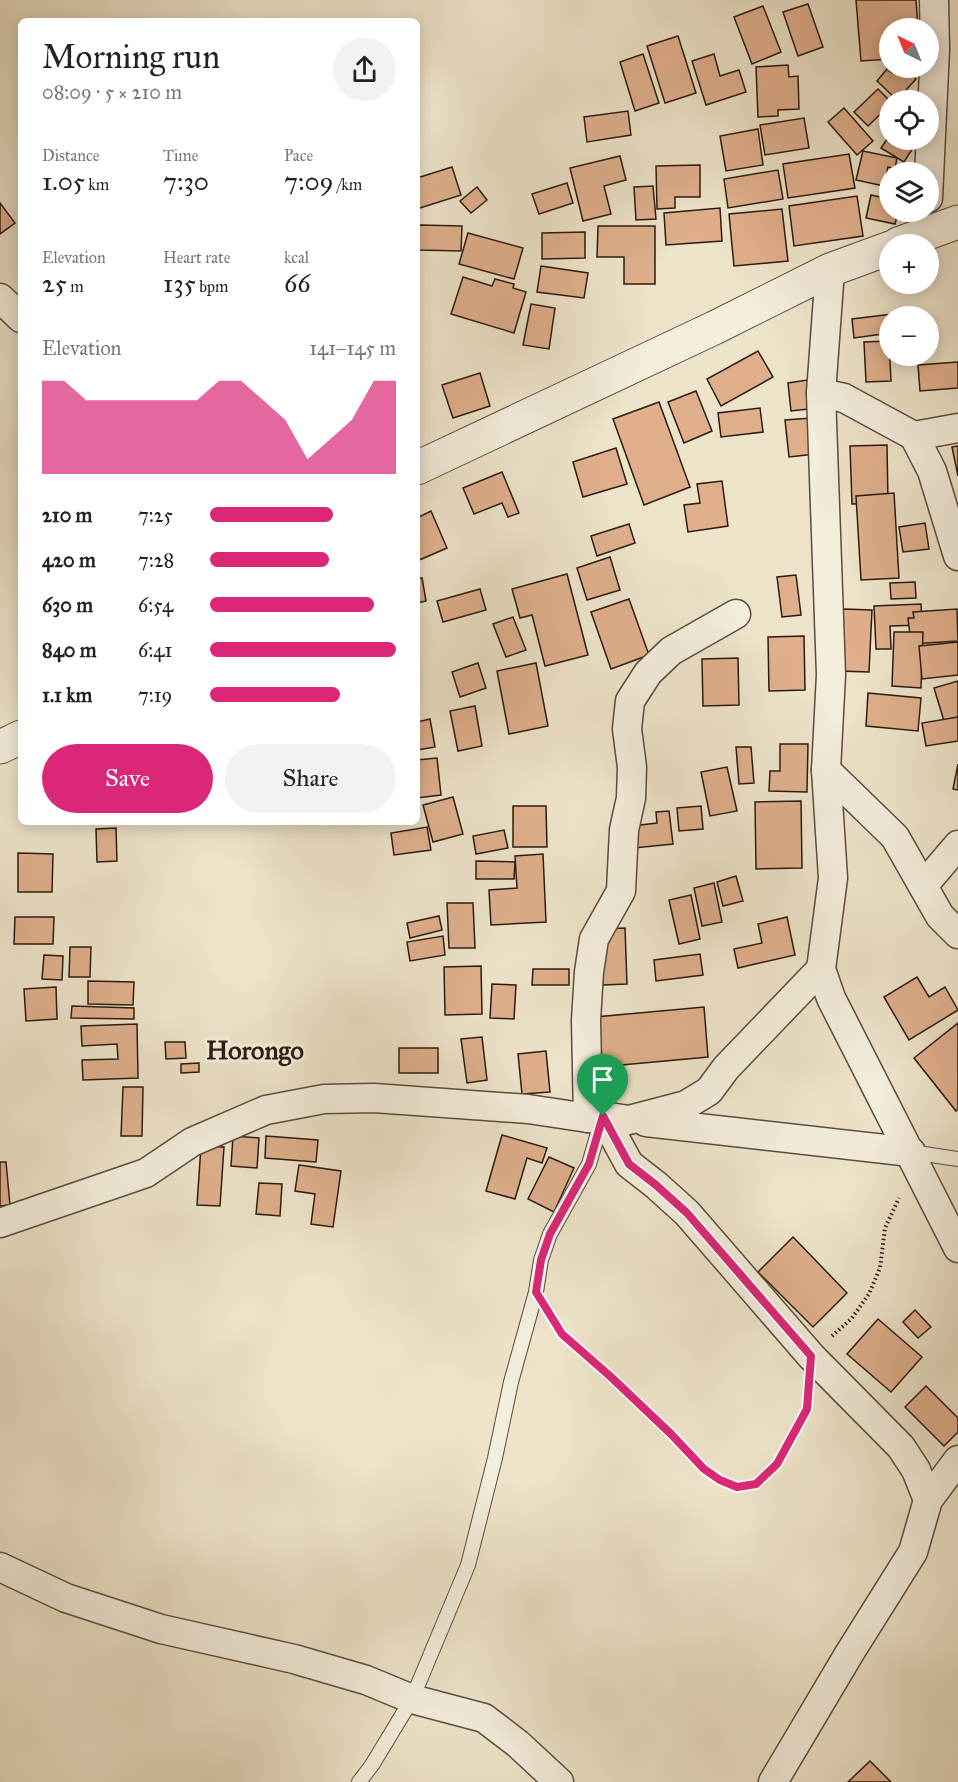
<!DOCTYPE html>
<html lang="en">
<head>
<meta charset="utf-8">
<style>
	:root { --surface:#fff; --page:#f2f2f2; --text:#222; --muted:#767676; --accent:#db2777 }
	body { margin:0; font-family:"IM FELL Great Primer",serif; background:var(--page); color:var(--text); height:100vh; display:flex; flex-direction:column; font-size:22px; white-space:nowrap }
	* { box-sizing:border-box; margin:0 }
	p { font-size:20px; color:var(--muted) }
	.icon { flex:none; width:33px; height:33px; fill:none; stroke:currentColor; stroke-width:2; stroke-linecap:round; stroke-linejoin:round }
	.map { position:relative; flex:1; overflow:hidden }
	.panel { position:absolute; left:18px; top:18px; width:402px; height:807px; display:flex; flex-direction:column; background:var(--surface); border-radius:9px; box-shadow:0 3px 15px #0003 }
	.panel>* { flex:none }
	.needle { width:39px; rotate:317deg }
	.controls { position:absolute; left:879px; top:18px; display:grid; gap:12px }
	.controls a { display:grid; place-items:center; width:60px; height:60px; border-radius:50%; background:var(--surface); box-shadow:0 3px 15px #0003; font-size:30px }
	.pin { position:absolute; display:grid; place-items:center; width:51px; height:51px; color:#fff; margin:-62px -26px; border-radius:50% 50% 50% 0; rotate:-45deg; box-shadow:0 0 6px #0007 }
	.pin .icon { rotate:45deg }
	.round { display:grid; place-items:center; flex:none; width:63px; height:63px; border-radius:32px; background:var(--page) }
	.head { display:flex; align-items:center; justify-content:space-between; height:102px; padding:0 24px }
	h1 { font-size:33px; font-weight:600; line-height:45px }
	.stats { display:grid; grid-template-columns:repeat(3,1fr); gap:9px; height:102px; padding:6px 24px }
	.stats div { display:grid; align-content:center }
	.stats b { font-size:26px; font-weight:600 }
	.stats small { font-size:16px; font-weight:400 }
	.stats p { font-size:16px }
	.chart { height:168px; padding:12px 24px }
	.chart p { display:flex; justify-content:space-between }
	.chart svg { width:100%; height:108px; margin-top:6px; fill:var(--accent); opacity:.7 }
	.primary-button { display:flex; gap:12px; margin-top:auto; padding:12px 24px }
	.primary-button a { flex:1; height:69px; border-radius:36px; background:var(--accent); color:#fff; font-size:24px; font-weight:600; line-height:69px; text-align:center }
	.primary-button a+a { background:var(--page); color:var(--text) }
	ul { padding:0 24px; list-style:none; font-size:20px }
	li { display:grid; grid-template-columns:96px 72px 1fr; align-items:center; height:45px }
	li i { height:15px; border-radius:8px; background:var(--accent) }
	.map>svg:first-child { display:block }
</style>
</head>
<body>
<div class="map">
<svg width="958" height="1782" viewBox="0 0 958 1782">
	<rect width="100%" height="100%" fill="#ede3c9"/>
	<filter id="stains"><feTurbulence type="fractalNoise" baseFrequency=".00333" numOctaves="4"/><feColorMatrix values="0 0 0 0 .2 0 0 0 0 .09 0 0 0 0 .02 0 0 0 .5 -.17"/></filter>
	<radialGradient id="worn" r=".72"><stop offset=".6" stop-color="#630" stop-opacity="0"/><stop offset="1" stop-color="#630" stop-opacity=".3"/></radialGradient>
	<g fill="#dfaf8c" stroke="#2c1b11" stroke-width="1.5">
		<path d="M856 0H916L918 28H890V59L861 61Z"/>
		<path d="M808 4 823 47 798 56 783 12Z"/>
		<path d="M763 6 781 52 752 64 734 17Z"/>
		<path d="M678 36 696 93 665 103 647 46Z"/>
		<path d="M643 54 659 103 635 111 620 62Z"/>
		<path d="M714 54 720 76 739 70 746 92 706 105 692 61Z"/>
		<path d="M788 65 789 77 798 76 799 109 778 110V116L758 117 756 67Z"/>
		<path d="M898 68H903L916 79 897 100 877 81 887 69 892 73Z"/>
		<path d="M878 89 890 101V105L868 126 854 112Z"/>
		<path d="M844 108 873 141 857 155 828 122Z"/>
		<path d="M890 109V129L880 122Z"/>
		<path d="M628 111 631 135 587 142 584 117Z"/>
		<path d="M804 118 809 148 765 155 760 125Z"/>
		<path d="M758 129 763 165 726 171 720 136Z"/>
		<path d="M890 135V140H918L904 162 881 148Z"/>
		<path d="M863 151 897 158 895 169 888 167 884 186 856 180Z"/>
		<path d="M849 154 855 188 788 198 783 164Z"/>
		<path d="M620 156 626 180 604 186 611 214 583 221 570 168Z"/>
		<path d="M700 165V197H675V208L657 209 656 166Z"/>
		<path d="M452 167 461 195 417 209V178Z"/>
		<path d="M778 170 783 199 728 208 724 179Z"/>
		<path d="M567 183 573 203 539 214 532 194Z"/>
		<path d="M653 186 656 219 636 220 634 187Z"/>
		<path d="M477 187 487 200 471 213 460 201Z"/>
		<path d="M871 195 890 199V212H898L895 224 866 218Z"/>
		<path d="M857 196 863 236 794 246 789 206Z"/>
		<path d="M0 203 15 223 0 234Z"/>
		<path d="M720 208 722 241 666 245 664 213Z"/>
		<path d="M782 209 788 261 734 266 729 214Z"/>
		<path d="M419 225 462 226 461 251 418 250Z"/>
		<path d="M598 226H655V284H624V257H597Z"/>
		<path d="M585 232V258L542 259V233Z"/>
		<path d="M468 233 523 248 514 279 459 264Z"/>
		<path d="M541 266 588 273 584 298 537 292Z"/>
		<path d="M463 277 492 286 495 279 514 284 513 288 526 292 514 333 451 314Z"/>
		<path d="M531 304 555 308 549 349 523 345Z"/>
		<path d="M909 312 910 316H890V333L854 338 852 319Z"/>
		<path d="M889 341 891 381 866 382 864 342Z"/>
		<path d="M758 351 773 377 721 406 707 379Z"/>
		<path d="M958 362V388L920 391 918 365Z"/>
		<path d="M480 373 490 406 453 418 442 385Z"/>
		<path d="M814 379 817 408 791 411 788 383Z"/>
		<path d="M696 391 712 431 684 443 668 402Z"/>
		<path d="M659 402 690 487 644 505 613 419Z"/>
		<path d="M760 408 763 432 721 437 718 413Z"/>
		<path d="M812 418 815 454 789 457 785 420Z"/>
		<path d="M887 445 888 503 852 504 850 446Z"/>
		<path d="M958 446V476L952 447Z"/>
		<path d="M616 448 627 484 583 497 573 462Z"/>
		<path d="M502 472 519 513 508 517 502 503 474 514 463 488Z"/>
		<path d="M722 481 728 526 688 532 684 505 700 503 697 484Z"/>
		<path d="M894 493 899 578 861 580 856 496Z"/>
		<path d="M431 511 447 548 417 561V518Z"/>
		<path d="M925 523 929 549 903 552 899 527Z"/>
		<path d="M629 524 635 543 597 556 591 536Z"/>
		<path d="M610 557 620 590 587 600 577 568Z"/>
		<path d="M567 574 588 655 545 666 532 615 520 618 512 589Z"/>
		<path d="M796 575 801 615 782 617 777 577Z"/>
		<path d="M422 578 426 601 417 603V579Z"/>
		<path d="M915 582 916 598 891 599 890 583Z"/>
		<path d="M480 589 486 610 443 622 437 601Z"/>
		<path d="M629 599 649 655 611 669 591 612Z"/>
		<path d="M921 604 922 625 890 626 891 649H876L874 606Z"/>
		<path d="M842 609 872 610 869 672 839 671Z"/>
		<path d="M957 609 958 641 911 644 908 618H914L913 612Z"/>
		<path d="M513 617 526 650 506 657 493 624Z"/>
		<path d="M894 632H923L921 688 892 686Z"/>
		<path d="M804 636 805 690 769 691 768 637Z"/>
		<path d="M958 642V675L922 679 919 646Z"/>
		<path d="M738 658 739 705 703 706 702 659Z"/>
		<path d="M478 663 486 688 460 697 452 672Z"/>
		<path d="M536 663 548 726 509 734 497 671Z"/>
		<path d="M958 681V717L944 721 934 688Z"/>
		<path d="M868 693 921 698 918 731 866 726Z"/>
		<path d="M475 706 482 746 458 751 450 711Z"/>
		<path d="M958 717V741L926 746 922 723Z"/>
		<path d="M430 719 435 747 417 750V722Z"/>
		<path d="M780 744H808L807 792 769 791 770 771H780Z"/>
		<path d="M736 747H751L754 783 739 784Z"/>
		<path d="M437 758 441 795 417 798V760Z"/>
		<path d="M958 764V790L953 789Z"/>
		<path d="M727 767 737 811 710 816 701 772Z"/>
		<path d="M453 797 463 834 433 842 423 805Z"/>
		<path d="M801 801 802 868 756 869 755 802Z"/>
		<path d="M513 806H546L547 847H513Z"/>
		<path d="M701 806 703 829 679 831 677 808Z"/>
		<path d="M669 811 673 844 634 848 632 826 657 823 656 812Z"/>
		<path d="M427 827 431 850 394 855 391 833Z"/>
		<path d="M116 828 117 861 97 862 96 829Z"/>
		<path d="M504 830 508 848 476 854 473 836Z"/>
		<path d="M18 853 53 854 52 892H18Z"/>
		<path d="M543 854 546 922 491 925 489 890 517 888 515 856Z"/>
		<path d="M476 861 515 862 514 879H476Z"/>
		<path d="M736 876 743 901 723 906 717 882Z"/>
		<path d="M714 883 722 922 702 926 694 888Z"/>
		<path d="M691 895 700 939 679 944 669 900Z"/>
		<path d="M447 903H473L475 948H449Z"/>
		<path d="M439 916 442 930 410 938 407 923Z"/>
		<path d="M15 917H54L53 944H14Z"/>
		<path d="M787 917 795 955 738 968 734 949 762 943 758 924Z"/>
		<path d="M625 928 627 984 603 985 601 929Z"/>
		<path d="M443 936 445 955 410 961 407 942Z"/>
		<path d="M70 947H91L90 977H69Z"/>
		<path d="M700 954 703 975 656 981 654 960Z"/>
		<path d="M44 955 63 956 62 980 42 979Z"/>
		<path d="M481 966 482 1014 445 1015 444 967Z"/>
		<path d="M533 969H569V985H532Z"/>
		<path d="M917 977 929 997 945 987 958 1010 909 1040 884 997Z"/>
		<path d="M88 981 134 982 133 1005 88 1004Z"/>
		<path d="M492 984 516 985 514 1019 490 1018Z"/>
		<path d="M56 987 57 1019 26 1021 24 989Z"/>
		<path d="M72 1006 134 1008V1019L71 1018Z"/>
		<path d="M704 1007 708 1057 600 1067 595 1017Z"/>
		<path d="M958 1023V1109L956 1111 914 1058Z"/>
		<path d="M137 1024 138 1078 83 1080 82 1060 118 1059 117 1044 82 1046 81 1026Z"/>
		<path d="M482 1037 487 1080 467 1083 461 1039Z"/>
		<path d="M165 1042H185L186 1058 166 1059Z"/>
		<rect x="399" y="1048" width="39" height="25"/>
		<path d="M546 1051 550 1092 522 1094 518 1054Z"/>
		<path d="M199 1063V1072L181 1073V1064Z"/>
		<path d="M123 1087H143L142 1136H121Z"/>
		<path d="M502 1135 547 1148 542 1163 527 1158 515 1199 486 1191Z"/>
		<path d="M233 1136 259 1138 257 1168 231 1166Z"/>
		<path d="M266 1136 318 1140 316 1162 265 1158Z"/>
		<path d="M201 1146 224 1147 220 1206 197 1205Z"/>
		<path d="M549 1157 574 1168 554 1212 528 1199Z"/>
		<path d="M0 1162H6L10 1205 0 1206Z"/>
		<path d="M299 1165 341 1171 333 1227 311 1224 315 1194 295 1191Z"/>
		<path d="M259 1183 282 1184 280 1216 256 1214Z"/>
		<path d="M793 1237 847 1293 813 1327 758 1272Z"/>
		<path d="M915 1310 931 1327 918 1338 903 1322Z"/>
		<path d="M878 1319 922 1357 891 1392 847 1354Z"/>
		<path d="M926 1386 958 1418V1432L944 1446 905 1407Z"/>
		<path d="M870 1761 891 1782H848Z"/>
	</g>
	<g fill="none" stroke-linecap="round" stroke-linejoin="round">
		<defs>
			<g id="service">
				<path d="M911 1152 958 1159"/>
				<path d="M359 1782 372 1765 412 1699 468 1565 495 1458 511 1382 536 1292 541 1260 550 1234 589 1164 602 1119"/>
			</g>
			<g id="minor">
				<path d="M928 198 935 49 934 0"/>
				<path d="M830 270 821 393 831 675 826 770 833 878 821 969 831 998 958 1248"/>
				<path d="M0 298 21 318"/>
				<path d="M821 393 844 398 914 436 958 428"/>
				<path d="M914 436 932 471 958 556"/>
				<path d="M826 770 895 837 940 916 958 934"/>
				<path d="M923 886 958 845"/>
				<path d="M603 1116 629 1164 656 1185 687 1213 811 1356 901 1447 916 1470 928 1500"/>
				<path d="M588 1118 586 1020 589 972 594 939 621 891 624 830 631 798 632 767 627 729 630 701 648 673 671 651 736 614"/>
				<path d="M646 1122 911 1152"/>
				<path d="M0 1223 146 1173 192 1142 266 1110 324 1099 374 1098 528 1109 588 1118 603 1116 629 1120 686 1105 709 1091 726 1068 821 969"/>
				<path d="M0 1567 66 1598 161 1629 294 1659 366 1680 412 1699 484 1718 518 1744 559 1782"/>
				<path d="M773 1782 849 1654 913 1552 928 1500 958 1460"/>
			</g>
			<g id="tertiary">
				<path d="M898 244 958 222"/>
				<path d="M417 468 714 328 830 270 890 248"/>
				<path d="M0 747 21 737"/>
			</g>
		</defs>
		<use href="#service" stroke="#5c4d3f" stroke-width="16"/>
		<use href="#minor" stroke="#5c4d3f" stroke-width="31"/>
		<use href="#tertiary" stroke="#5c4d3f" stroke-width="35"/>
		<g stroke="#2c1b11" stroke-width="4" stroke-dasharray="1.5 3" stroke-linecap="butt">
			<path d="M552 1317 562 1334 611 1377 671 1434 704 1469 720 1480 737 1487 756 1484 777 1464 807 1409 808 1394"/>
			<path d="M832 1336 852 1318 869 1294 880 1268 885 1228 899 1198"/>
		</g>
		<use href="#service" stroke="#f3eddc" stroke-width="14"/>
		<use href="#minor" stroke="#f3eddc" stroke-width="28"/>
		<use href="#tertiary" stroke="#f3eddc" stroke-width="33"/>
	</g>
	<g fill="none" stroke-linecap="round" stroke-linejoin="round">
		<defs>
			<path id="route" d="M603 1116 629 1164 656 1185 687 1213 811 1356 807 1409 777 1464 756 1484 737 1487 720 1480 704 1469 671 1434 611 1377 562 1334 536 1292 541 1260 550 1234 589 1164Z"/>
		</defs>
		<use href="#route" stroke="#fff" stroke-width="12"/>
		<use href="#route" stroke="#db2777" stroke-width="8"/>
	</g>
	<g text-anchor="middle" stroke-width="6" stroke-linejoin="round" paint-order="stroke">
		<g font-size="26" font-weight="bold" fill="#2c1b11" stroke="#f3eddc">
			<text x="255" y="1059">Horongo</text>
		</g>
	</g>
	<rect width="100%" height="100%" filter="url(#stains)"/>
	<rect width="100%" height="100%" fill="url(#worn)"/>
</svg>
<div class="controls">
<a><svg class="needle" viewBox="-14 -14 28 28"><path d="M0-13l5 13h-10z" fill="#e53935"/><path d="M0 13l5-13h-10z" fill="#767676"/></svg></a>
<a><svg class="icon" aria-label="locate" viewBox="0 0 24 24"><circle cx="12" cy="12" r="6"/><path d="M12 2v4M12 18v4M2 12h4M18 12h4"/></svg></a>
<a><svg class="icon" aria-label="layers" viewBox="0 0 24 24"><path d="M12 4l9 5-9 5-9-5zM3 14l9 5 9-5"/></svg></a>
<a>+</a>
<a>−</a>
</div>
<div class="pin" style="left:603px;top:1116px;background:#1e9e55"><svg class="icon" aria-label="arrive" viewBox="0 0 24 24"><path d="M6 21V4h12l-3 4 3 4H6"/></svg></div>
<section class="panel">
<div class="head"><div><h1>Morning run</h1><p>08:09 · 5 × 210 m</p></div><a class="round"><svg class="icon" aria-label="share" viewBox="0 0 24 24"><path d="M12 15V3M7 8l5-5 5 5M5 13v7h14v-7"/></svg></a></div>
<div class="stats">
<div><p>Distance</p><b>1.05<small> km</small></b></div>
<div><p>Time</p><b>7:30</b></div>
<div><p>Pace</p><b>7:09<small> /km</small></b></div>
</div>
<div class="stats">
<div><p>Elevation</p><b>25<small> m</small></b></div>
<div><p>Heart rate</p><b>135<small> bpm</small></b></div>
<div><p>kcal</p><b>66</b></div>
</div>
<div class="chart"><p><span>Elevation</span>141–145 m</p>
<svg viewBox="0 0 160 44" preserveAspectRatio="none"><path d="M0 44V6L10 6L20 14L30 14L40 14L50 14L60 14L70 14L80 6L90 6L100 14L110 22L120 38L130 30L140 22L150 6L160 6V44z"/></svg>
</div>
<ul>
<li><b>210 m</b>7:25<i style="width:66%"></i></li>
<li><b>420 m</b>7:28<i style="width:64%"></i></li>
<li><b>630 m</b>6:54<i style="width:88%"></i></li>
<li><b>840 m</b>6:41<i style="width:100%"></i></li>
<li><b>1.1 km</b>7:19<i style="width:70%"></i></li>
</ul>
<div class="primary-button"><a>Save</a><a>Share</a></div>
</section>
</div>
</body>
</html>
